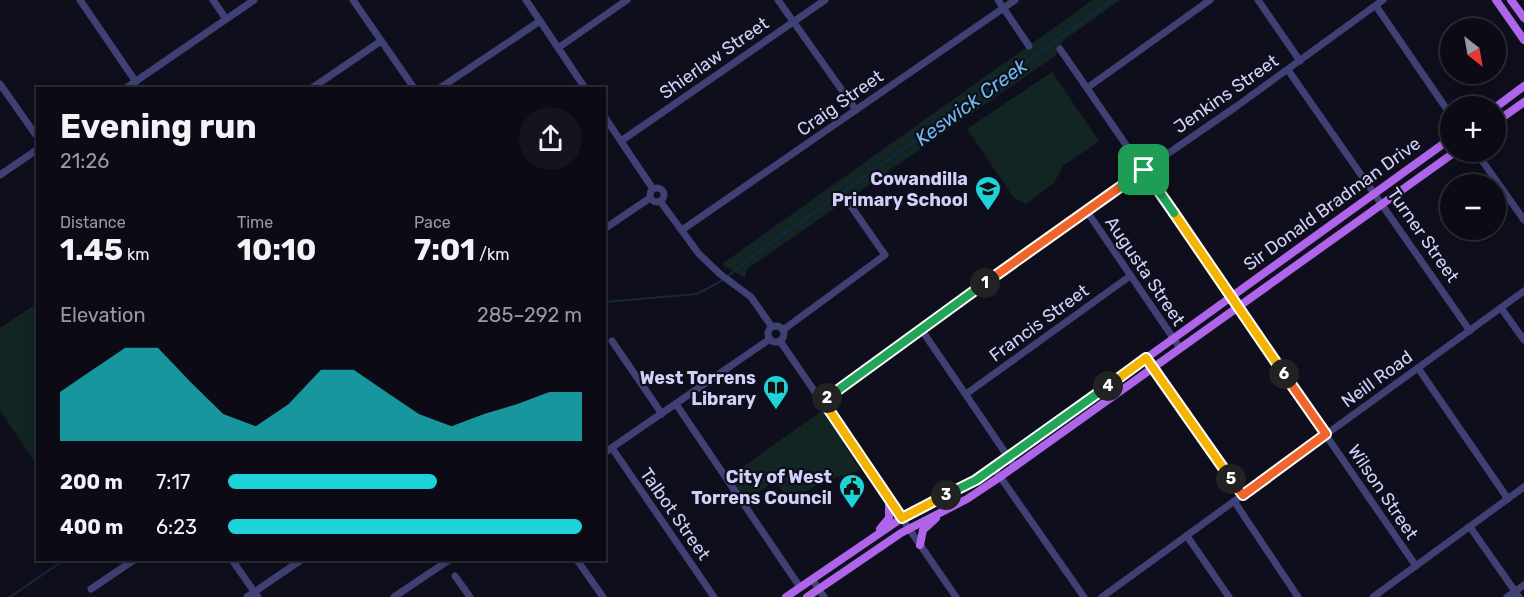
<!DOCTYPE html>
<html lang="en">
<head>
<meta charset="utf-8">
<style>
	:root { --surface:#0b0a15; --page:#14131e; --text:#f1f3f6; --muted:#9a9aa0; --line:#2b2b34; --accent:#1dd3d7 }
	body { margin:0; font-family:Rubik,sans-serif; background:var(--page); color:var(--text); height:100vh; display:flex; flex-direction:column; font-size:22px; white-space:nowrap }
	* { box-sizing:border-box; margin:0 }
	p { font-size:20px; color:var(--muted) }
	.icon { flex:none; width:33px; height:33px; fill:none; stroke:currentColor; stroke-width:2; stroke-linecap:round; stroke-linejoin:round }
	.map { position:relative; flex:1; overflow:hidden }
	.sheet { position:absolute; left:36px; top:87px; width:570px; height:474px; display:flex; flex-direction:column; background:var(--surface); border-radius:0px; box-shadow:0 3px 15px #0003,0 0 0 2px var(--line) }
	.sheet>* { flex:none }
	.needle { width:39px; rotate:149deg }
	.fabs { position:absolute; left:1440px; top:18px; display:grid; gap:12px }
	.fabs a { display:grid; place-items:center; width:66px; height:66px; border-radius:50%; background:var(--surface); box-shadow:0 3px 15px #0003,0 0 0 2px var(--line); font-size:30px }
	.pin { position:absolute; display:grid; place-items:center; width:51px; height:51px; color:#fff; margin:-26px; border-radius:12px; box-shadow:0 3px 9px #0006 }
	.km { position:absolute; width:30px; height:30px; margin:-15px; border-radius:50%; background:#222; color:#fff; font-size:16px; line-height:30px; text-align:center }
	.round { display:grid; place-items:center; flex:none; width:63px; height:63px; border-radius:32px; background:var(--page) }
	.summary { display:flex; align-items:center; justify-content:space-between; height:102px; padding:0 24px }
	h1 { font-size:33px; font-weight:700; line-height:45px }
	.metrics { display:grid; grid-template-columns:repeat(3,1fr); gap:9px; height:102px; padding:6px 24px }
	.metrics div { display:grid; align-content:center }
	.metrics b { font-size:30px; font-weight:700 }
	.metrics small { font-size:16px; font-weight:400 }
	.metrics p { font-size:16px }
	.chart { height:168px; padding:12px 24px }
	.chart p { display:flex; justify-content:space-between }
	.chart svg { width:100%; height:108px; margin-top:6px; fill:var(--accent); opacity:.7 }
	ul { padding:0 24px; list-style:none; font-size:20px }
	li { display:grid; grid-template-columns:96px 72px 1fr; align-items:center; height:45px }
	li i { height:15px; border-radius:8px; background:var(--accent) }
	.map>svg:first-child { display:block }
</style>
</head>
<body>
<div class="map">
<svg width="1524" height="597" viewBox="0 0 1524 597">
	<rect width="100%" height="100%" fill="#0f0e1c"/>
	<g fill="#122523">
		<path d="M1093 0H1120L1064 40 1055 56 747 269 745 278 722 264Z"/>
		<path d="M1052 72 1099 141 1063 166 1054 183 1026 204 1014 198 967 129Z"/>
		<path d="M37 303V466L0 410V328Z"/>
		<path d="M824 409 860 470 825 481 789 500 775 481 742 503 726 479Z"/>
	</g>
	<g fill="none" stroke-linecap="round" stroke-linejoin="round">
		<g stroke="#152840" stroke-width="2">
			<path d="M728 276 760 251 1113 0"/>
			<path d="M604 302 697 294 723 280"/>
			<path d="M10 597 64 560"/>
		</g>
		<g stroke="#3f4175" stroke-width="7">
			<path d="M80 0 136 82"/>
			<path d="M213 0 226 19"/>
			<path d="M353 0 414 88"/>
			<path d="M526 0 585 88"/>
			<path d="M778 0 856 110"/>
			<path d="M998 0 1029 46"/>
			<path d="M1258 0 1300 61"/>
			<path d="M1376 6 1450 114"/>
			<path d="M558 48 627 0"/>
			<path d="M1060 49 1416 566"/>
			<path d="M1288 70 1470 331"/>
			<path d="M0 84 38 138"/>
			<path d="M126 88 254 0"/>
			<path d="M312 88 381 41"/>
			<path d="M440 88 540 21"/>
			<path d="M1087 88 1210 0"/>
			<path d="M604 116 653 189"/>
			<path d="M621 141 825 0"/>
			<path d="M1476 152 1524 220"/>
			<path d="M0 175 38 149"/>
			<circle cx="657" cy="195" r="7"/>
			<path d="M660 201 699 254 720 274 751 297 772 327"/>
			<path d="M1086 210 1180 348"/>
			<path d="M604 229 650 198"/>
			<path d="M682 230 1015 0"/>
			<path d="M1501 308 1524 340"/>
			<circle cx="776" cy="334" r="8"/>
			<path d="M921 329 1015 467"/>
			<path d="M783 330 885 255 848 202"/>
			<path d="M612 341 662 414"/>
			<path d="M780 341 956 597"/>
			<path d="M1146 358 1243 495"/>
			<path d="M1418 368 1508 499"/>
			<path d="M966 394 1130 276"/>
			<path d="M823 401 1086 210 1237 106 1383 0"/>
			<path d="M676 404 800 587"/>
			<path d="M612 448 714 597"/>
			<path d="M604 453 770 339"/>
			<path d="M994 468 1084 597"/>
			<path d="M1234 501 1298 597"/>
			<path d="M1470 527 1519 597"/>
			<path d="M1187 536 1229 597"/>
			<path d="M232 560 258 597"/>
			<path d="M577 560 603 597"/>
			<path d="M455 576 470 597"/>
			<path d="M812 579 824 597"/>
			<path d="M91 589 134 560"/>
			<path d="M247 597 301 560"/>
			<path d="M394 597 449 560"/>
			<path d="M1102 597 1524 291"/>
			<path d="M1373 597 1524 487"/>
			<path d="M1507 597 1524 585"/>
		</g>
		<g stroke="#ae65ea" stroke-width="8">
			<path d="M1496 0 1524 40"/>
			<path d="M1511 0 1524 18"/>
			<path d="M1496 107 1524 86"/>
			<path d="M1496 122 1524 102"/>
			<path d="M880 529 889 518V499"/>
			<path d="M920 545 923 530 936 518"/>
			<path d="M786 597 902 518 924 505 961 488 994 468 1450 139"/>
			<path d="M807 597 901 533 967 499 1000 477 1455 152"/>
		</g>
	</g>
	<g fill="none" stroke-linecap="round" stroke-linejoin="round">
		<defs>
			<path id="split-1" d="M985 283 1144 170"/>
			<path id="split-2" d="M827 398 985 283"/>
			<path id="split-3" d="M827 398 823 401 902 518 946 495"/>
			<path id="split-4" d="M946 495 976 480 1108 386"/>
			<path id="split-5" d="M1108 386 1146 358 1231 479"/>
			<path id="split-6" d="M1231 479 1243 495 1326 434 1284 374"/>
			<path id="split-7" d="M1174 213 1284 374"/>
			<path id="split-8" d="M1144 170 1174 213"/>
		</defs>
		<use href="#split-1" stroke="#fff" stroke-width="12"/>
		<use href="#split-2" stroke="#fff" stroke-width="12"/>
		<use href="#split-3" stroke="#fff" stroke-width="12"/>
		<use href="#split-4" stroke="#fff" stroke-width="12"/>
		<use href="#split-5" stroke="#fff" stroke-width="12"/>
		<use href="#split-6" stroke="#fff" stroke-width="12"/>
		<use href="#split-7" stroke="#fff" stroke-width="12"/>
		<use href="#split-8" stroke="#fff" stroke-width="12"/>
		<use href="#split-1" stroke="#f0652b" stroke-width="8"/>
		<use href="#split-2" stroke="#22a559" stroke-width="8"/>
		<use href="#split-3" stroke="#f5b400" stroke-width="8"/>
		<use href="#split-4" stroke="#22a559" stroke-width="8"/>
		<use href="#split-5" stroke="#f5b400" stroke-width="8"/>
		<use href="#split-6" stroke="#f0652b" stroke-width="8"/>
		<use href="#split-7" stroke="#f5b400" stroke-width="8"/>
		<use href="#split-8" stroke="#22a559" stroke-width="8"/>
	</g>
	<defs>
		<symbol id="school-pin" viewBox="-11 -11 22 30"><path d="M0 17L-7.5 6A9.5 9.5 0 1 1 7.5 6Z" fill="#1dd3d7" stroke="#0f0e1c"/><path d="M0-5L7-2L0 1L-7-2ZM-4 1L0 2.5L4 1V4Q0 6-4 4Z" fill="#111"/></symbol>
		<symbol id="library-pin" viewBox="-11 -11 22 30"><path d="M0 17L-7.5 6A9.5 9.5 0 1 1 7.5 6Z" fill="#1dd3d7" stroke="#0f0e1c"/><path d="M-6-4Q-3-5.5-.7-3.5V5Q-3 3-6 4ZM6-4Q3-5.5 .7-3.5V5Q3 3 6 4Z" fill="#111"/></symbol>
		<symbol id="civic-pin" viewBox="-11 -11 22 30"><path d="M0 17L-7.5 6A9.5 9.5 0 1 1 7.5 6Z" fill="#1dd3d7" stroke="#0f0e1c"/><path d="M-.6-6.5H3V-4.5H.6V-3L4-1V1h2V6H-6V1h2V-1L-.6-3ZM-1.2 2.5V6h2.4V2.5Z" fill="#111"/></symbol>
	</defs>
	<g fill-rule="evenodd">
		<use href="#school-pin" x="973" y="174" width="30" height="40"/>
		<use href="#library-pin" x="761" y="373" width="30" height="40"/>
		<use href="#civic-pin" x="837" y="472" width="30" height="40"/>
	</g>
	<g text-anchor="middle" stroke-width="4.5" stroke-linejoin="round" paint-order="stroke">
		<g font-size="18" fill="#d1d0f9" stroke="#0f0e1c">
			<text transform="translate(714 58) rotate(-35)" y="6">Shierlaw Street</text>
			<text transform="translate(1226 94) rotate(-35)" y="6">Jenkins Street</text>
			<text transform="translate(840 103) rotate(-35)" y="6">Craig Street</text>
			<text transform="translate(1332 204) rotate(-36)" y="6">Sir Donald Bradman Drive</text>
			<text transform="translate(1423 235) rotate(55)" y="6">Turner Street</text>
			<text transform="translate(1145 271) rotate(56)" y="6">Augusta Street</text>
			<text transform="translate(1039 323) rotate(-36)" y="6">Francis Street</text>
			<text transform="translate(1377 379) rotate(-36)" y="6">Neill Road</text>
			<text transform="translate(1383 492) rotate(56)" y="6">Wilson Street</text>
			<text transform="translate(675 514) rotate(55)" y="6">Talbot Street</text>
		</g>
		<g font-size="18" font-weight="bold" fill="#d1d0f9" stroke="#0f0e1c" text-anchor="end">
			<text x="968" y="185">Cowandilla<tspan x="968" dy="21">Primary School</tspan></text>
			<text x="756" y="384">West Torrens<tspan x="756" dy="21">Library</tspan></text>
			<text x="832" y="483">City of West<tspan x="832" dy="21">Torrens Council</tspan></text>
		</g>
		<g font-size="20" font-style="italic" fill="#6bbaeb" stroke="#0f0e1c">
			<text transform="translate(971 102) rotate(-36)" y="7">Keswick Creek</text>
		</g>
	</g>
</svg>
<div class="fabs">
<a><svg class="needle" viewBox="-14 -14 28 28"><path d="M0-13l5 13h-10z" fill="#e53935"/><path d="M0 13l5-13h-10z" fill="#9a9aa0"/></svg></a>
<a>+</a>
<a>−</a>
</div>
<div class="pin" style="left:1144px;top:170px;background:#1e9e55"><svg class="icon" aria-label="arrive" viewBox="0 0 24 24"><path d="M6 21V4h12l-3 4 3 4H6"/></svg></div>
<b class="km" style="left:985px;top:283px">1</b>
<b class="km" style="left:827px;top:398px">2</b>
<b class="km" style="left:946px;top:495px">3</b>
<b class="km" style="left:1108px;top:386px">4</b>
<b class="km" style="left:1231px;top:479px">5</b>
<b class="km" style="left:1284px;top:374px">6</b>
<section class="sheet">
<div class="summary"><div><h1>Evening run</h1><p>21:26</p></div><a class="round"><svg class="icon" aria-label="share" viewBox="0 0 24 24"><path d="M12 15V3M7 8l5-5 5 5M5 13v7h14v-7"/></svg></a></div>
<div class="metrics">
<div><p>Distance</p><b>1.45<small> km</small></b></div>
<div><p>Time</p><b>10:10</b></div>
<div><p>Pace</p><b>7:01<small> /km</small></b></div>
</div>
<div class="chart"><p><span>Elevation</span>285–292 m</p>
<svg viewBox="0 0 160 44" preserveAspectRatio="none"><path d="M0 44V24L10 15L20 6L30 6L40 20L50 33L60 38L70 29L80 15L90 15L100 24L110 33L120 38L130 33L140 29L150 24L160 24V44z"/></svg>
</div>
<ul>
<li><b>200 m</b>7:17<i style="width:59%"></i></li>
<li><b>400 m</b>6:23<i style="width:100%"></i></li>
</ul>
</section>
</div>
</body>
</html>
